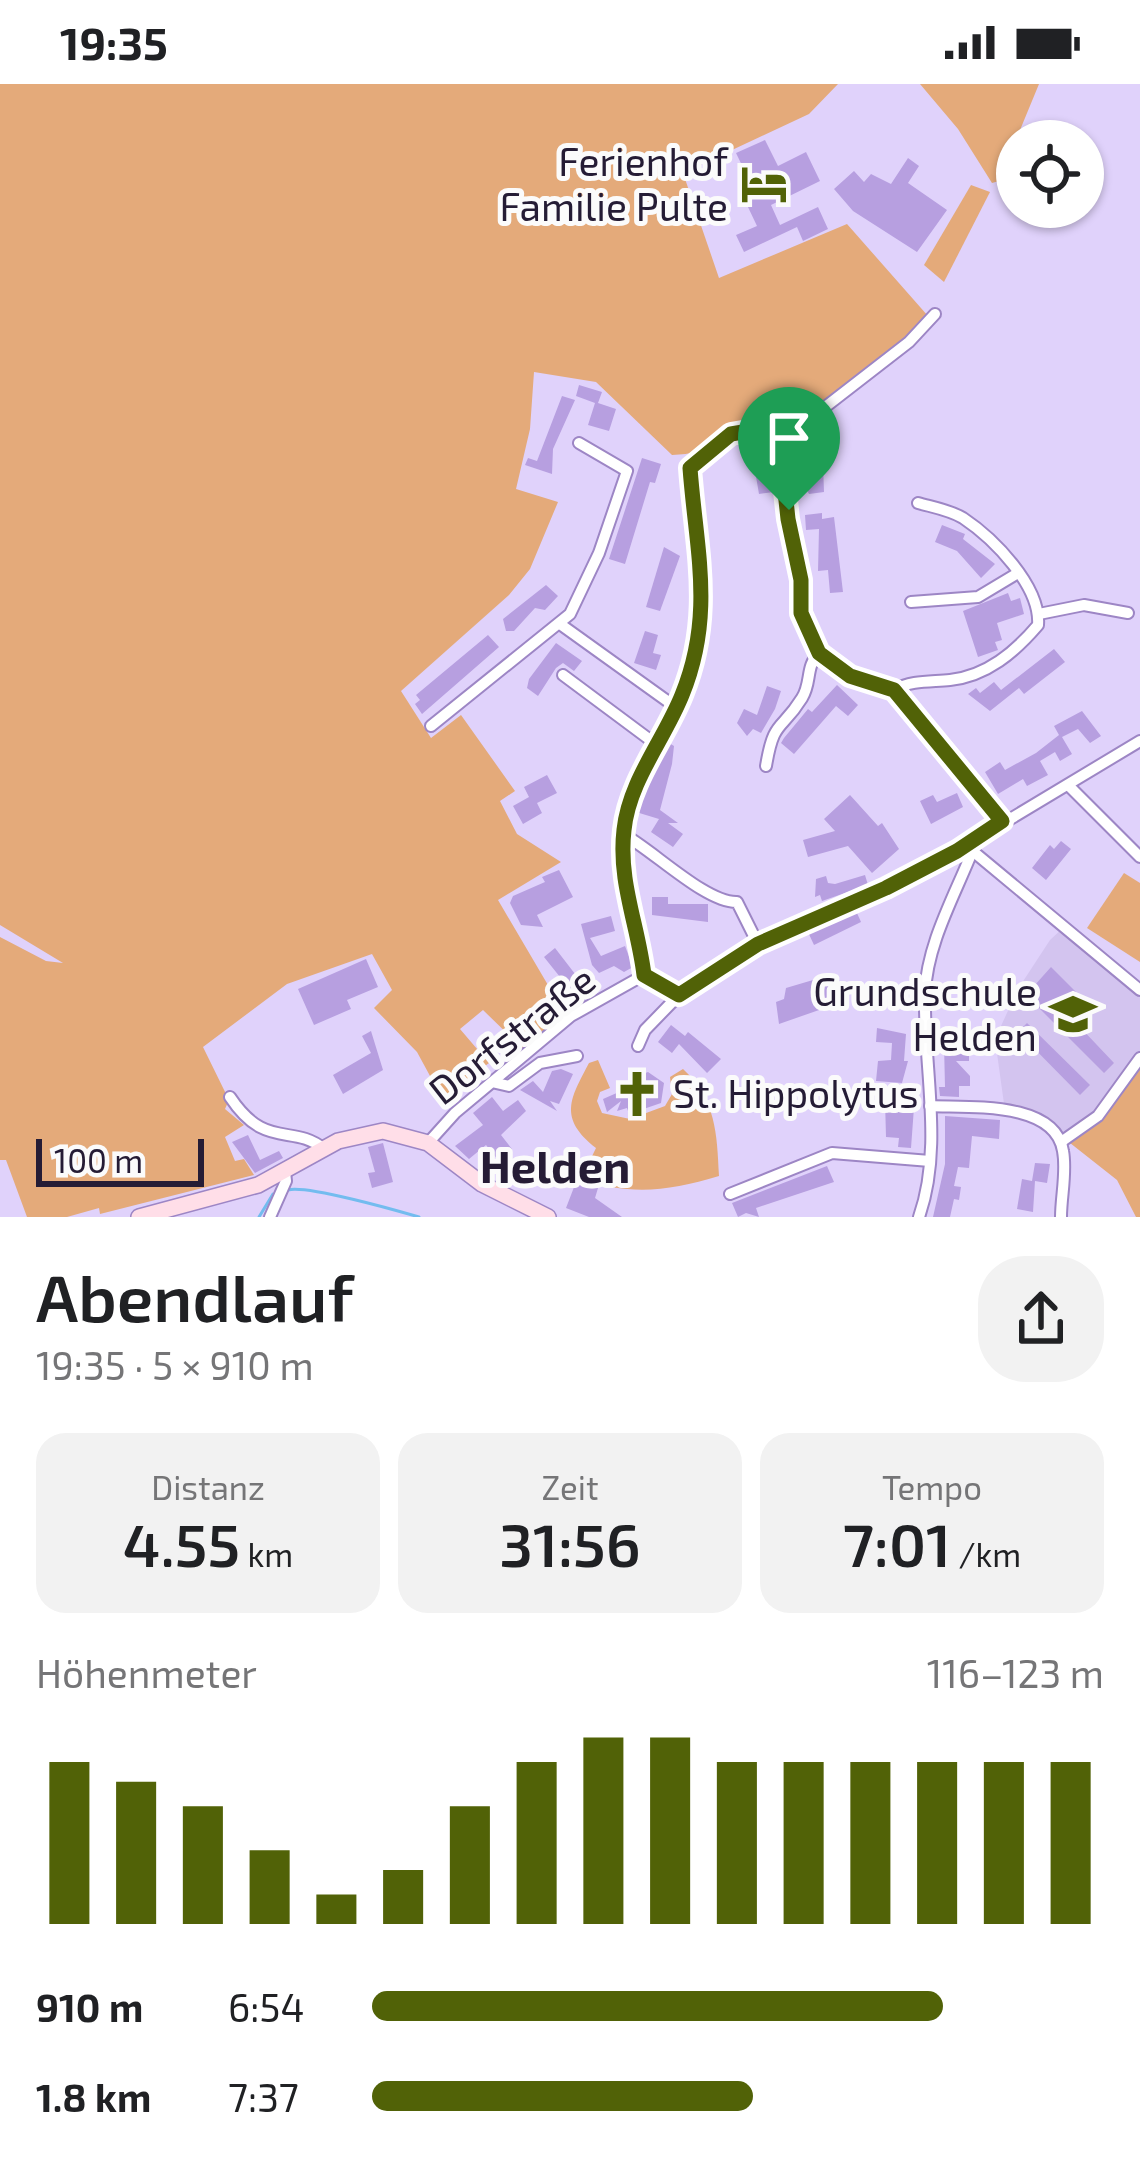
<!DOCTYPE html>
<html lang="de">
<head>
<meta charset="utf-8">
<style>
	:root { --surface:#fff; --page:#f2f2f2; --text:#202124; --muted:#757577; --accent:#516207 }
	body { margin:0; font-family:"Exo 2",sans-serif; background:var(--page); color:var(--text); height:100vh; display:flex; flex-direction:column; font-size:45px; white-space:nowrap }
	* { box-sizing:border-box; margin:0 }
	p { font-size:39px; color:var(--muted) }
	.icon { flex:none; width:66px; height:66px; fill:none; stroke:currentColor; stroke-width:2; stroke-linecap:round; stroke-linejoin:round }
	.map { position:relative; height:1133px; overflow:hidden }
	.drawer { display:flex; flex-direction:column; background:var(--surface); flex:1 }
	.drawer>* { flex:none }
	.buttons { position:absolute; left:996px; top:36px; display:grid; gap:24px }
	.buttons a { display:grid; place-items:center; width:108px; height:108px; border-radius:50%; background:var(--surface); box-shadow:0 3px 9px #0004; font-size:60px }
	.scale { position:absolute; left:36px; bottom:30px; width:168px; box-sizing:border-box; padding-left:12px; border:6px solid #251c35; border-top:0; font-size:33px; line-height:42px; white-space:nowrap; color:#251c35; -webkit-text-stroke:9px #fbfbfb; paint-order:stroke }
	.pin { position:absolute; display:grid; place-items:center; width:102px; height:102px; color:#fff; margin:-123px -51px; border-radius:50% 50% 50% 0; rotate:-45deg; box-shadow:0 0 12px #0007 }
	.pin .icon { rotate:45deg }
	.round { display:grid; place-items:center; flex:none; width:126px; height:126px; border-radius:48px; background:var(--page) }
	.head { display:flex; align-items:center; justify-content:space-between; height:204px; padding:0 36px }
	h1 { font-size:66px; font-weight:600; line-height:90px }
	.figures { display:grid; grid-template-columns:repeat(3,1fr); gap:18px; height:204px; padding:12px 36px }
	.figures div { display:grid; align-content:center; border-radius:30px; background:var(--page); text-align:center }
	.figures b { font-size:60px; font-weight:600 }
	.figures small { font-size:33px; font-weight:400 }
	.figures p { font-size:33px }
	.chart { height:336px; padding:24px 36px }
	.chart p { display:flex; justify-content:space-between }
	.chart svg { width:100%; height:216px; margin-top:12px; stroke:var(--accent); stroke-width:6 }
	ul { padding:0 36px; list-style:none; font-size:39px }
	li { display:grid; grid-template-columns:192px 144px 1fr; align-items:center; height:90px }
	li i { height:30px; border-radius:15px; background:var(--accent) }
	.status { display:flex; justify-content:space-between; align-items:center; height:84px; padding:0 60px; background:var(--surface); direction:ltr }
	.status svg { height:33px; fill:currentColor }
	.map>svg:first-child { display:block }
</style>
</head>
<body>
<div class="status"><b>19:35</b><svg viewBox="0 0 49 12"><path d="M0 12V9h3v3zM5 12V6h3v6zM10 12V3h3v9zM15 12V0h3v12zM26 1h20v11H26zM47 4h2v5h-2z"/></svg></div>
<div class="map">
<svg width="1140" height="1133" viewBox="0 0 1140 1133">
	<rect width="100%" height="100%" fill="#e0d2fb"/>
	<path fill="#d3c4ef" d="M1064 843 1140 906V974L1098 1032 1061 1058 1046 1042 1005 1027 995 955 1018 905 1050 856Z"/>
	<g fill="#e4aa7a">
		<path d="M0 0H838L809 30 683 89 719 194 847 140 928 232C893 272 845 315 794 333 774 340 750 339 730 347 701 360 715 369 672 371L596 298 534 288 530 345 516 405 558 418 530 485 509 511 401 607 431 654 461 631 515 707 500 717 517 750 561 778 498 816 565 930 525 967 483 926 460 945 489 979 442 1014 417 968 374 924 392 906 372 870 287 900 203 963 229 1016 225 1025 244 1041 225 1053 235 1077 244 1075 254 1091 100 1130 99 1124 67 1133H27L6 1076H0V853L46 877 63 879 0 841Z"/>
		<path d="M920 0H1039L999 97 992 99 958 45Z"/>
		<path d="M971 101 990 108 944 198 924 181Z"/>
		<path d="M1124 789 1140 799V878L1087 844Z"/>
		<path d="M1140 974V1133H1136L1117 1096 1065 1055 1098 1032Z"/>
		<path d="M598 976 610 1004 600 1008 597 1017 602 1029 630 1035 665 1022 672 1010 670 993 683 985C716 1016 717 1049 719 1092 669 1107 631 1112 581 1095L596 1064C558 1034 570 1015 589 979Z"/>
	</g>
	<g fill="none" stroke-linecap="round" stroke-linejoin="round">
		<g stroke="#73bcef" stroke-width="3">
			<path d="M288 1106C307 1101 395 1126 419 1133"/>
			<path d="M259 1133 273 1110"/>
		</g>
	</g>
	<g fill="#b79fe0">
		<path d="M765 56 778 82 806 68 820 97 771 121 780 141 818 123 828 145 803 157 797 143 744 168 736 151 757 142 738 102 749 96 736 69Z"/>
		<path d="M908 74 919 82 908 99 947 126 917 168 853 127 834 105 854 87 864 98 871 90 891 100Z"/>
		<path d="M579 301 602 308 598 319 616 325 609 347 588 341 595 319 576 312Z"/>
		<path d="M562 312 575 316 553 365 552 390 525 381 528 374 537 377Z"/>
		<path d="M808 350 822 351 824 408 809 410 806 404 805 395 811 394Z"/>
		<path d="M768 362 774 408 759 410 751 364Z"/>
		<path d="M642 374 661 380 655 399 650 398 625 480 609 475Z"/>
		<path d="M822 429V435L834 433 843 508 830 509 828 486 818 487 819 445 806 446 805 431Z"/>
		<path d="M942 441 965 450 963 455 995 480 981 494 957 467 935 458Z"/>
		<path d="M664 463 680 472 660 527 646 523Z"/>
		<path d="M546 501 558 512 545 526 535 524 514 547H506L503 535Z"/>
		<path d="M1008 509 1011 517 1020 514 1024 530 997 539 1002 556 995 558 998 566 978 573 963 527Z"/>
		<path d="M645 547 658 551 653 569 661 571 656 586 634 579Z"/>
		<path d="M488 551 499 563 422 630 415 620 420 616 416 611Z"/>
		<path d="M556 559 582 577 574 587 563 579 556 584 538 612 527 604 529 595Z"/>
		<path d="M1054 565 1065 578 1024 610 1019 604 990 627 968 610 976 604 980 609 994 598 1001 606Z"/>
		<path d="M837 601 858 621 848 632 836 622 794 670 781 659 784 654 808 625 812 628Z"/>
		<path d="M767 602 781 607 775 625 761 649 753 645 747 652 737 639 744 625 757 631Z"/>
		<path d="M1082 627 1101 652 1090 659 1078 645 1062 653 1072 670 1060 677 1055 668 1040 677 1048 691 1027 702 1023 695 998 710 985 688 1000 678 1005 686 1036 669 1059 651 1054 642Z"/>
		<path d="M669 659 674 662 672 680 660 726 678 739H668L683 750 673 763 651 748 659 735 636 728Z"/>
		<path d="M547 691 557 709 537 719 542 729 523 740 513 722 529 713 524 703Z"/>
		<path d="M957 709 963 723 931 740 920 717 933 711 937 718Z"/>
		<path d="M850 711 878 742 882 739 899 765 872 789 848 762 808 773 803 756 835 747 824 735Z"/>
		<path d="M1061 757 1071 765 1046 796 1032 784 1050 761 1054 765Z"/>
		<path d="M559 786 573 813 537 831 543 843 521 841 510 819 513 812 545 798 542 793Z"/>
		<path d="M865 791 868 801 822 817 820 811 815 813 816 795 826 792 828 799 835 800Z"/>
		<path d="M652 813H668V820H708V838L652 831Z"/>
		<path d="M857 829 861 838 814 861 807 846Z"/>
		<path d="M611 832 615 847 590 854 601 872 625 862 633 883 624 888 614 882 599 889 592 881 581 840Z"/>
		<path d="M555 864 582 899 561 916 549 901 560 893 544 873Z"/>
		<path d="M366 875 378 903 347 916 351 925 314 941 298 905Z"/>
		<path d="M1051 883 1076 908 1061 923 1114 979 1104 989 1026 911Z"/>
		<path d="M813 896 814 901 830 896 842 918 779 940 776 918 784 915 786 904Z"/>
		<path d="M1027 939 1090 1001 1080 1011 1018 948Z"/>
		<path d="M671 941 685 952 688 948 721 975 707 989 679 960 672 969 658 958Z"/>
		<path d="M877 944 906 950 904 977H908L902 999 876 997 878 977 891 976 892 959 876 958Z"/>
		<path d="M371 947 383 986 343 1010 333 991 371 969 362 952Z"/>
		<path d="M944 960 967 961 969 966V977H956L970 992V1002H959V1013L940 1012 939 1003H945Z"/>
		<path d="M561 985 573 990 559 1020 550 1017 557 1027 520 1006 533 997 543 1008 552 987Z"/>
		<path d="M648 988 664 999 661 1019 629 1030 627 1024 617 1027 621 1017 607 1028 603 1015 635 1001 632 994Z"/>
		<path d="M902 1009 915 1010 911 1064 898 1063 899 1054 886 1053 885 1016 901 1017Z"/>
		<path d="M492 1013 503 1027 518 1016 526 1027 501 1051 512 1065 498 1076 486 1061 469 1075 455 1062 483 1041 473 1029Z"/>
		<path d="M945 1032 1000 1036 999 1055 972 1052 969 1084 958 1083 954 1102 961 1103 959 1116 954 1115 950 1133H933L945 1080Z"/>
		<path d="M248 1051 260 1076 279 1067 283 1074 255 1089 232 1058Z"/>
		<path d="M383 1059 393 1098 372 1104 368 1089 375 1088 368 1063Z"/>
		<path d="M1035 1079 1050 1080 1047 1099 1035 1097 1033 1128 1017 1125 1022 1095 1032 1097Z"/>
		<path d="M827 1082 834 1098 756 1124 759 1133 746 1129 738 1133 732 1119Z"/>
		<path d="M576 1098 598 1104 595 1114 622 1133H589L566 1124Z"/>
	</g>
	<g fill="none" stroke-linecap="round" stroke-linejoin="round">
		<defs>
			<g id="minor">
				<path d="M778 342 788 435 801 497V529L819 569 850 592 894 606 1002 737"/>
				<path d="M911 518 978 513 1018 489"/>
				<path d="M1039 530 1084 521 1128 529"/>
				<path d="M560 540 677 624"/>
				<path d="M563 591 657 661"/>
				<path d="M894 606C912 596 930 598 950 596 987 592 1015 568 1038 541 1041 502 993 454 963 434 950 426 932 423 918 419"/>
				<path d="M431 642 570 530 599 469 627 387 579 359"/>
				<path d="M766 682C774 634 781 648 802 614 812 598 805 583 819 569"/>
				<path d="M1068 701 1140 773"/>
				<path d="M623 750C654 767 706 819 737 818L758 860"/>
				<path d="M969 764 1140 906"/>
				<path d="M644 891C637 836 611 784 626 727 637 686 667 650 682 611 716 527 695 468 690 384L731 350 778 342 820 327 909 258 935 230"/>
				<path d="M644 891 679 911 791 842 887 804 957 767 1140 657"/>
				<path d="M638 962 645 946 679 911"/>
				<path d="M496 999 509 1002 540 979 577 972"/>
				<path d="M230 1013C266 1067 292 1039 324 1065"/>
				<path d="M930 1022C966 1024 1055 1016 1063 1067 1067 1088 1061 1112 1061 1133"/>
				<path d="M1061 1058 1098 1032 1140 974"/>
				<path d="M428 1059 455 1029 571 932 644 891"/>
				<path d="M730 1110 832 1069 930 1077"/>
				<path d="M270 1133 286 1097 285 1088"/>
				<path d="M919 1133C944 1062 923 982 925 909 927 860 954 813 972 768"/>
			</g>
			<path id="secondary" d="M139 1133 258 1101 338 1057 383 1047 428 1059 482 1100 548 1133"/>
		</defs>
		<use href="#minor" stroke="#9d86c5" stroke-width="14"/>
		<use href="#secondary" stroke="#9d86c5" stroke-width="18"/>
		<use href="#minor" stroke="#fff" stroke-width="10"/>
		<use href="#secondary" stroke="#ffdee8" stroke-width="15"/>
	</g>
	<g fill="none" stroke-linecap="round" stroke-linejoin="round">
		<defs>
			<path id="route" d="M778 342 788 435 801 496V529L819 569 850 592 894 606 1002 737 957 767 886 804 758 860 679 911 644 891C638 841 618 797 624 746 629 697 664 656 682 611 715 530 696 466 690 384L731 350Z"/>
		</defs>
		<use href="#route" stroke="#fff" stroke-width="24"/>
		<use href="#route" stroke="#516207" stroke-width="15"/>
	</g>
	<defs>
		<symbol id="hotel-bare" viewBox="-9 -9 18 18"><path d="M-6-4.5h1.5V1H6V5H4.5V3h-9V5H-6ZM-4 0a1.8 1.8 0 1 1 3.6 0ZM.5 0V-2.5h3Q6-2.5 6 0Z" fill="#516207" stroke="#fbfbfb" stroke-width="2.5" paint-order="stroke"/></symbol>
		<symbol id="school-bare" viewBox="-9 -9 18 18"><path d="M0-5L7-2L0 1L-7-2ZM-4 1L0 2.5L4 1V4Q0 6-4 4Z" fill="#516207" stroke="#fbfbfb" stroke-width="2.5" paint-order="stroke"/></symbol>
		<symbol id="church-bare" viewBox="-9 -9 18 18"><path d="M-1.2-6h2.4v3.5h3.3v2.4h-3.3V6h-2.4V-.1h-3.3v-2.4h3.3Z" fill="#516207" stroke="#fbfbfb" stroke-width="2.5" paint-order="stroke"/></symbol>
	</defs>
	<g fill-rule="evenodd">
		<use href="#hotel-bare" x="731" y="67" width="66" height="66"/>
		<use href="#school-bare" x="1040" y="897" width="66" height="66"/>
		<use href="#church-bare" x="604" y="977" width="66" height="66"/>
	</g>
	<g text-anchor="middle" stroke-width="10" stroke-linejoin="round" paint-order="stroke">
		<g font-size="39" fill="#251c35" stroke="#fbfbfb" text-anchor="end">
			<text x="728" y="92">Ferienhof<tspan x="728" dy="45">Familie Pulte</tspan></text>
			<text x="1037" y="922">Grundschule<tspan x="1037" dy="45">Helden</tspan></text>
			<text x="673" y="1024" text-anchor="start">St. Hippolytus</text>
		</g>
		<g font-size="39" fill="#251c35" stroke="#fbfbfb">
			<text transform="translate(512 951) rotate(-38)" y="14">Dorfstraße</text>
		</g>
		<g font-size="45" font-weight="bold" fill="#251c35" stroke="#fbfbfb">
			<text x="555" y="1099">Helden</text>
		</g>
	</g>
</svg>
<div class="buttons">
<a><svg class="icon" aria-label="locate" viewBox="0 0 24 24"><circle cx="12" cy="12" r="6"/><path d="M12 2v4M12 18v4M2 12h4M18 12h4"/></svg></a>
</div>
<div class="scale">100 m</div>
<div class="pin" style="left:789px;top:426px;background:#1e9e55"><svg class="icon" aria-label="arrive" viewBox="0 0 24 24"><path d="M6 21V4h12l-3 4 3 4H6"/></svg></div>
</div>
<section class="drawer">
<div class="head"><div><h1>Abendlauf</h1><p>19:35 · 5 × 910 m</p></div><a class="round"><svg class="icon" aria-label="share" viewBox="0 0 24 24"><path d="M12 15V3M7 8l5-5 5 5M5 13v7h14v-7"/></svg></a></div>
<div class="figures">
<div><p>Distanz</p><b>4.55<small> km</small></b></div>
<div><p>Zeit</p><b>31:56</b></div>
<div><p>Tempo</p><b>7:01<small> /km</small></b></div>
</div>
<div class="chart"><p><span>Höhenmeter</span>116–123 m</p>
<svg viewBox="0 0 160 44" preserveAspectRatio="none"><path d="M5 44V11M15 44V15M25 44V20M35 44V29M45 44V38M55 44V33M65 44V20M75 44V11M85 44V6M95 44V6M105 44V11M115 44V11M125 44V11M135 44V11M145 44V11M155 44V11"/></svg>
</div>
<ul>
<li><b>910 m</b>6:54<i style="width:78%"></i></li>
<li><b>1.8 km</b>7:37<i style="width:52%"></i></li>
</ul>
</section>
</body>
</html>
